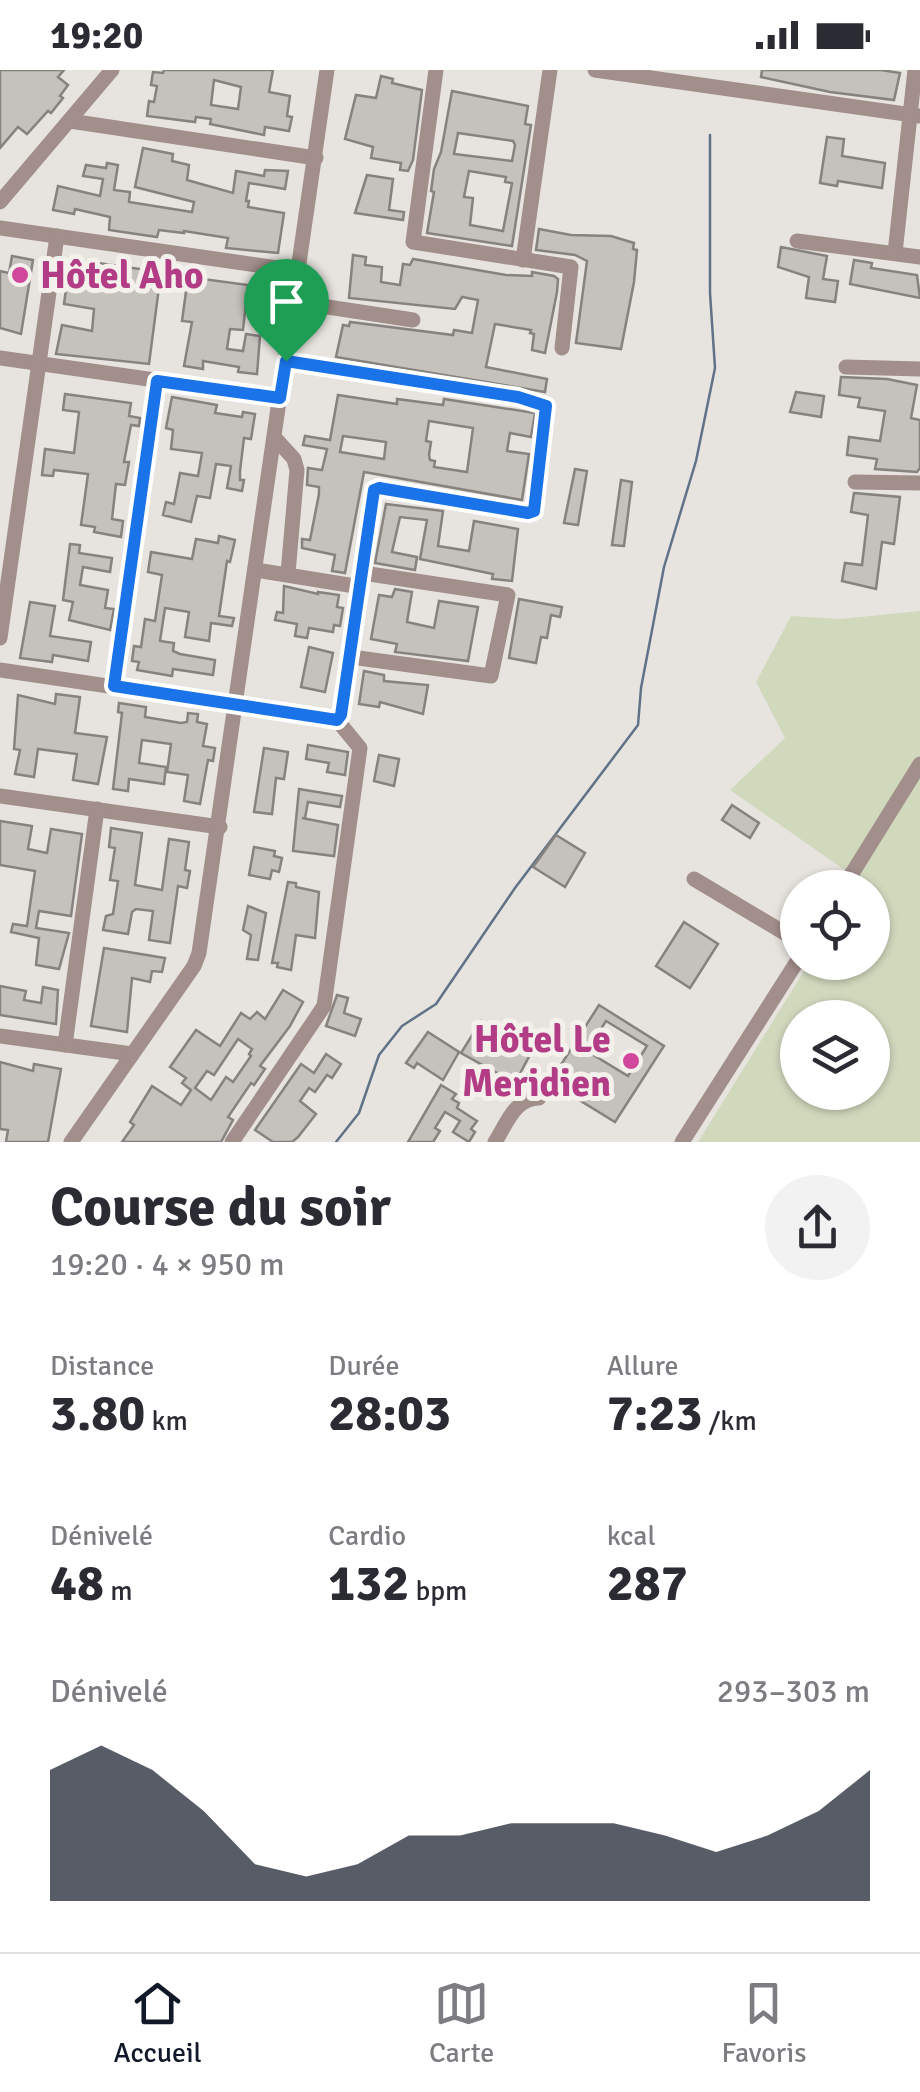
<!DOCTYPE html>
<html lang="fr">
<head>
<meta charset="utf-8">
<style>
	:root { --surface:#fff; --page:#f2f2f3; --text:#2b2b33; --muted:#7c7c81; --line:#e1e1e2; --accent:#111827 }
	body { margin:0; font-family:Signika,sans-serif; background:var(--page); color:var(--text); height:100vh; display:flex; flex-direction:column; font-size:38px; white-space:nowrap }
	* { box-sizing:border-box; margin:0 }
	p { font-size:32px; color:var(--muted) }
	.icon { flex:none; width:55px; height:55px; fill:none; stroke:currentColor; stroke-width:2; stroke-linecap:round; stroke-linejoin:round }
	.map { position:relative; height:1072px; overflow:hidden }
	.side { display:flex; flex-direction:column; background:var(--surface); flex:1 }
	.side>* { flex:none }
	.fabs { position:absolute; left:780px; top:800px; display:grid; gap:20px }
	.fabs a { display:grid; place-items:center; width:110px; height:110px; border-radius:50%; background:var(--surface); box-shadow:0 2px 8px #0004; font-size:50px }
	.pin { position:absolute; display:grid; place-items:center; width:85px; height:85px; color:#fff; margin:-102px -42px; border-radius:50% 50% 50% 0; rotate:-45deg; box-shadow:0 0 10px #0007 }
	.pin .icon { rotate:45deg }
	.round { display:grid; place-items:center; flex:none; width:105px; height:105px; border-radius:52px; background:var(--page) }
	.overview { display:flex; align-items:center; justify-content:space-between; height:170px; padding:0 50px }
	h1 { font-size:55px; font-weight:800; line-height:75px }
	.figures { display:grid; grid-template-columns:repeat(3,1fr); gap:15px; height:170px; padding:10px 50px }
	.figures div { display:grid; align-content:center }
	.figures b { font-size:50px; font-weight:800 }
	.figures small { font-size:28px; font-weight:400 }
	.figures p { font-size:28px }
	.chart { height:280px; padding:20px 50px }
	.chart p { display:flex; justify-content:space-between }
	.chart svg { width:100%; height:180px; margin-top:10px; fill:var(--accent); opacity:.7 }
	.status { display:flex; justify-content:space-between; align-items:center; height:70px; padding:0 50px; background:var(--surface); direction:ltr }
	.status svg { height:28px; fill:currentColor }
	.tab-bar { display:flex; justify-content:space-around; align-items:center; height:140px; border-top:2px solid var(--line); background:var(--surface); font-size:28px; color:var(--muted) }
	.tab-bar a { display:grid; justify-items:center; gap:5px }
	.tab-bar .active { color:var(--accent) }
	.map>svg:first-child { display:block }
</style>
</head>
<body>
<div class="status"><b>19:20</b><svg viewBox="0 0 49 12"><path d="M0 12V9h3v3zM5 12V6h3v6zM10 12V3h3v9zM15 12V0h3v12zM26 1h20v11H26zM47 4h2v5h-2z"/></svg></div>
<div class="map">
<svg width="920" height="1072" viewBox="0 0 920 1072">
	<rect width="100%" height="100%" fill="#e7e4df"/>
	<path fill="#d1d9bd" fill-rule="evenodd" d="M920 541V1072H698L809 893 872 892V818L855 817 859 810 730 720 785 668 756 612 791 546 840 549ZM798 948H872V1022H798Z"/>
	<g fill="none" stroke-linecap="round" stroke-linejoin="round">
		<path stroke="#607287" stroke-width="2.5" d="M336 1072 359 1043 379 985 402 956 436 934 515 818 638 655 641 618 664 497 696 391 715 298 710 223V65"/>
	</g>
	<g fill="#c5c2bd" stroke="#86837f" stroke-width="2.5" fill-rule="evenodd">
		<path d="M0 0H64L58 7 68 15 60 26 63 28 51 43 48 41 27 64 18 57 0 78Z"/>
		<path d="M164 0H273L269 22 290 26 287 46 292 47 289 61 265 57 264 65 210 54 211 49 196 47 195 52 147 46 149 31 154 32 157 16 151 15 153 2 163 3ZM214 10 241 17 238 39 211 35Z"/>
		<path d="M762 0H881L900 3 894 30 830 22 761 7Z"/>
		<path d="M381 6 393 9 392 13 422 20 413 90 408 101 400 100 401 93 371 88 373 77 345 69 356 25 376 28Z"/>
		<path d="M452 21 528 36 525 54 531 55 512 176 427 163 434 122 431 121 434 99 441 82ZM458 63 513 71 515 75 512 91 454 84ZM469 101 506 107 505 112 512 113 503 161 470 155 473 128 464 127Z"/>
		<path d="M827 67 844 69 842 86 885 93 882 118 838 111 837 116 820 113Z"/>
		<path d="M143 78 173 84 172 91 189 95 187 110 233 123 236 101 264 106 265 100 288 101 285 119 249 113 246 131H249L248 137 284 143 278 183 226 178 228 168 184 161V163L159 160 157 167 109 160 110 147 75 139 74 144 53 140 58 116 100 126 103 109 83 106 86 95 106 98 107 93 118 95 114 120 130 122 129 132 192 142 194 132 135 117Z"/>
		<path d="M367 105 393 109 389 140 404 142 403 150 355 143Z"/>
		<path d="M539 159 571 165 611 166 634 173 633 179 637 180 634 212 621 279 576 273 587 191 575 185 536 180Z"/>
		<path d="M781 177 827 186 823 209 838 211 835 232 806 228 809 207 778 197Z"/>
		<path d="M353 185 366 187 365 195 382 197 381 212 400 215 403 194 410 195 413 189 506 205 532 206V202L554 206 558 209 557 222 545 283 532 280 534 264 530 263 531 260 495 254 486 297 547 309 545 322 336 287 343 255 349 256 350 252 453 265 454 260 472 263 478 230 462 227 455 239 349 228Z"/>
		<path d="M12 186 33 190 21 264 0 258V201L9 203Z"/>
		<path d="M70 189 161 202 149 294 56 284 62 255 92 261 94 239 64 234Z"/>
		<path d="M854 190 872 193 871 198 917 205 920 228 850 214Z"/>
		<path d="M188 207 248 215 243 260 230 259 227 279 243 281 246 264 260 266 257 304 238 302 239 297 203 291V299L184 296 192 252 182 251Z"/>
		<path d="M841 307 887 309 917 315 911 348 920 350V398L917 402 875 399 877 389 847 385 849 367 880 371 885 341 858 337 860 328 839 325Z"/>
		<path d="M796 322 824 326 821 347 790 342Z"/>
		<path d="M65 324 131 333 129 346 140 348 139 356 131 355 124 392H129L125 415 116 414 112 449 123 451 121 467 94 462 95 457 81 455 88 404 54 400 53 406 42 405 45 379 74 383 79 342 63 340Z"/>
		<path d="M338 325 397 334V329L443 335 444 329 535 343 531 367 510 363 507 381 529 384 522 430 364 402 345 503 332 501 335 485 302 478V469L310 470 319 424V417L307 415 308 398 322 400 327 379 303 375 305 366 330 370ZM429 351 473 358 467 402 434 397 435 391 430 390 429 385 431 372 426 371ZM343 366 386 372 384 389 340 382Z"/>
		<path d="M172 327 217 335 215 343 242 347 243 342 255 344 251 369 244 368 240 401V410H244L242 421 227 418 231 396 216 394 210 428 197 426 191 452 163 445 166 432 174 434 180 403 198 406 202 383 171 379 173 360 166 358Z"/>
		<path d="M575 399 587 401 578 455 564 453Z"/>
		<path d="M621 410 632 412 624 476 612 475Z"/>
		<path d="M854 423 900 427 894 474 882 472 876 519 842 511 845 493 862 495 868 445 851 442Z"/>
		<path d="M386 434 443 441 438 476 469 481 474 451 518 459 512 511 492 509 493 504 420 489 427 450 400 447 392 482 417 487 415 500 375 493Z"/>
		<path d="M219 466 235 470 230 492 227 491 219 546 234 548 232 556 211 553 209 571 185 567 189 542 165 538 160 571 174 573 173 581 180 584 215 590 213 605 173 599 172 606 137 600 139 592 132 591 134 576 141 577 145 549 155 551 162 505 148 502 151 482 192 489 196 469 218 473Z"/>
		<path d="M70 474 80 475 79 483 112 488 110 502 83 497 80 515 108 520 105 538 114 539 110 560 69 550 73 532 63 530Z"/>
		<path d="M284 516 318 524V522L339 525 337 537 343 538 340 556 334 555 333 562 309 558 307 568 295 566 297 554 275 550 277 542 283 543Z"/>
		<path d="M395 519 412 522 407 552 434 558 439 531 478 537 468 591 395 582 397 574 371 569 379 525 392 527Z"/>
		<path d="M519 529 562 537 560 547 551 545 547 568 541 567 536 593 509 588Z"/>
		<path d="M30 532 55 536 50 566 91 572 88 591 53 585 52 592 20 588Z"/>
		<path d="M309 577 333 583 325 622 301 617Z"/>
		<path d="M364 601 384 605V611L428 615 423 644 380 632 379 637 359 634Z"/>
		<path d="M56 624 80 627 75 663 107 667 98 714 73 710 77 684 38 679 34 707 15 704 20 680 14 679 18 625 55 634Z"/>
		<path d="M119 633 146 637 145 647 181 653 187 652 188 643 198 644 197 652 207 654 203 676 215 678 213 691 208 690 200 734 184 731 188 705 167 702 171 674 142 670 139 693 166 697 164 714 129 709 128 721 113 719 122 643 118 642Z"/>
		<path d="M308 675 348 682 345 705 327 702 329 693 306 689Z"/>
		<path d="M264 678 288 682 284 709 276 708 272 744 254 742Z"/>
		<path d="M379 685 399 689 394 716 374 711Z"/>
		<path d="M299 719 342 726 340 737 308 732 305 748H302L338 755 334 786 293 781Z"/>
		<path d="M732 735 759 753 750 768 722 750Z"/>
		<path d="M0 751 32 756 28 779 47 783 51 759 82 764 71 846 39 841 36 858 69 863 59 899 36 895 39 868 11 862 13 854 27 856 35 801 0 795Z"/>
		<path d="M111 758 142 763 135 815 162 820 169 769 189 772 185 800 190 801 187 818 178 816 170 873 149 870 153 841 136 839 132 842 128 864 103 860 106 846 113 844 118 811 110 810 115 778 109 777Z"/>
		<path d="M556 765 585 783 565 817 533 797Z"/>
		<path d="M254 777 275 781 274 786 282 788 279 802 272 800 270 809 249 805Z"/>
		<path d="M288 812 296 813V817L319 822 315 868 296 865 291 900 277 897 278 893H272Z"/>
		<path d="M248 836 266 843 258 890 247 889 251 865 243 860Z"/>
		<path d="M684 852 718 874 690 918 656 896Z"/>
		<path d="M104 878 165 888 162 902 152 901 150 912 132 908 127 962 91 956Z"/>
		<path d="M0 916 26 921 24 930 41 933 43 917 58 920 56 954 0 945Z"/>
		<path d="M283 920 303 932 290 956 260 996 265 999 254 1015 251 1013 228 1047 233 1050 221 1072H122L134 1055 130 1052 152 1016 181 1035 191 1020 182 1013 186 1008 170 997 196 960 220 976 241 943 250 949 257 942 265 949ZM238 969 252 979 249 984 251 986 233 1012 226 1007 211 1030 195 1018 207 1001 214 1005Z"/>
		<path d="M337 925 348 928 344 943 361 949 355 966 326 956Z"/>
		<path d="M599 935 664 976 615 1052 550 1012ZM606 951 647 976 628 1006 587 981Z"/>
		<path d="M481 951 533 979 515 1013 461 983Z"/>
		<path d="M428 962 459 982 443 1010 417 993 414 998 406 993Z"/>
		<path d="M326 984 341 994 332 1008 327 1005 315 1022 309 1018 300 1031 316 1044 298 1067 292 1072H273L255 1060 301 994 314 1003Z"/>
		<path d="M0 992 33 1001 34 994 61 999 48 1072H6L8 1060 0 1059Z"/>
		<path d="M441 1015 456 1024 452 1029 459 1033 457 1038 477 1051 471 1059 475 1062 469 1072 453 1062 460 1051 445 1042 435 1058 440 1061 433 1072H408Z"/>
	</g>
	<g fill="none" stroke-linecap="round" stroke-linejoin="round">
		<g stroke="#a28e8a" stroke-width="15">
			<path d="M436 0 413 172 571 197 562 278"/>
			<path d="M595 0 920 46"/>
			<path d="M70 51 316 88"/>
			<path d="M0 132 112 0"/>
			<path d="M0 158 299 201"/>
			<path d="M797 171 920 187"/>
			<path d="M895 183 915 0"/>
			<path d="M523 190 550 0"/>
			<path d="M295 232 413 250"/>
			<path d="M0 288 281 328"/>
			<path d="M286 291 518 327 542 333 547 339 531 443 379 418 374 420 341 645 337 650"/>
			<path d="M846 297 920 299"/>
			<path d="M275 368 294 389 297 400 288 503"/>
			<path d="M855 412 920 413"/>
			<path d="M256 500 361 517"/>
			<path d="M0 568 57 166"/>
			<path d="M351 587 491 606 508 525 363 503"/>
			<path d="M0 600 337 650 360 678 324 936 232 1072"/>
			<path d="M114 616 157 311"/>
			<path d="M0 726 220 757"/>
			<path d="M694 809 798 871"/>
			<path d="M843 818 920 694"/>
			<path d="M0 966 132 984"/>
			<path d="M65 975 97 739"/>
			<path d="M71 1072 194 896 199 883 327 0"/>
			<path d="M495 1072C507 1053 515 1028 539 1028"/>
			<path d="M682 1072 798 890"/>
		</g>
	</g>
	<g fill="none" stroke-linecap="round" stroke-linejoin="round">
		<defs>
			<path id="route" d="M286 291 518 327 546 336 534 441 528 443 379 418 374 420 341 645 337 650 114 616 157 311 280 328Z"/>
		</defs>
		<use href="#route" stroke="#fff" stroke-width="20"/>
		<use href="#route" stroke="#1a73e8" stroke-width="12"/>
	</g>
	<g fill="#d1479c" stroke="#f4f1ed" stroke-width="4">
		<circle cx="20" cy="205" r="10"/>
		<circle cx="631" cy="991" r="10"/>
	</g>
	<g text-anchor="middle" stroke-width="10" stroke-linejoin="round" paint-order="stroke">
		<g font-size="38" font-weight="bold" fill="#b23c85" stroke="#f4f1ed" text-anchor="start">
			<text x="40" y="218">Hôtel Aho</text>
			<text x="611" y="982" text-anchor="end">Hôtel Le<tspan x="611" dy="44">Meridien</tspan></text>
		</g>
	</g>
</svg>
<div class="fabs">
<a><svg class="icon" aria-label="locate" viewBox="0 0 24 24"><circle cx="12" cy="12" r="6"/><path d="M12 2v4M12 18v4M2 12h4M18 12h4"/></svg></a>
<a><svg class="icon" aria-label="layers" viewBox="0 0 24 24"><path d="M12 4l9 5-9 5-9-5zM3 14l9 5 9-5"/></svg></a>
</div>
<div class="pin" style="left:286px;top:291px;background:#1e9e55"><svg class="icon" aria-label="arrive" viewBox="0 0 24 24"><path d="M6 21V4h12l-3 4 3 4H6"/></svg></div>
</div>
<section class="side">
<div class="overview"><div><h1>Course du soir</h1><p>19:20 · 4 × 950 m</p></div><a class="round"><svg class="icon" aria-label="share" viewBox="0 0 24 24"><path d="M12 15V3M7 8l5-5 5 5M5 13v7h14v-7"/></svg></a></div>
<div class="figures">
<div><p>Distance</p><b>3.80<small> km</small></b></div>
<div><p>Durée</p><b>28:03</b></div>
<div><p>Allure</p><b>7:23<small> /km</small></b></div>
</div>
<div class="figures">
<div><p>Dénivelé</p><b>48<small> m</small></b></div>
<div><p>Cardio</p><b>132<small> bpm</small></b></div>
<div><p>kcal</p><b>287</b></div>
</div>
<div class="chart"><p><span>Dénivelé</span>293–303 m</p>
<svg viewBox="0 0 160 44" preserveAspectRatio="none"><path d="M0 44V12L10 6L20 12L30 22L40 35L50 38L60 35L70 28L80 28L90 25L100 25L110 25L120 28L130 32L140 28L150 22L160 12V44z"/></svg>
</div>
</section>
<nav class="tab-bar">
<a class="active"><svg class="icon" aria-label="home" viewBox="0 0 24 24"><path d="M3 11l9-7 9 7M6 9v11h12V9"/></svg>Accueil</a>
<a><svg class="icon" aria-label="map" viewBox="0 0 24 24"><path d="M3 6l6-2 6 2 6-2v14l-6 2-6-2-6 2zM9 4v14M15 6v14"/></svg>Carte</a>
<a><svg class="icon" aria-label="saved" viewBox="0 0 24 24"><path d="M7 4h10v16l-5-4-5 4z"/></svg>Favoris</a>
</nav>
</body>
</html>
